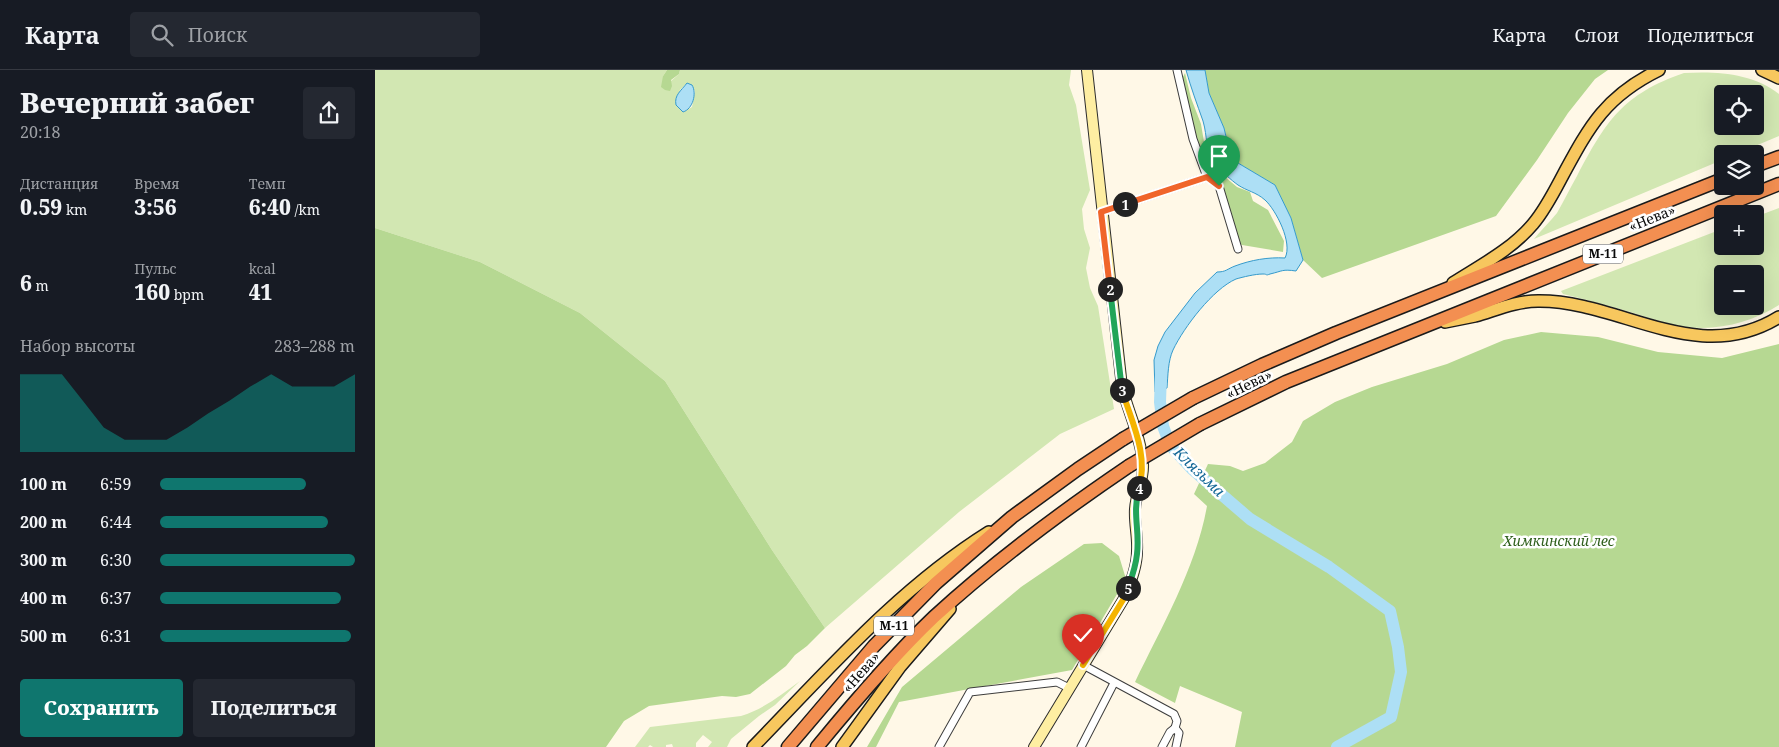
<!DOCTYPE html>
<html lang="ru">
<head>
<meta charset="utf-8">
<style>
	:root { --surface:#171b24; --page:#242831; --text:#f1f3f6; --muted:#9ea1a6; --line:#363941; --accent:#0f766e }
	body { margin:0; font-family:"Noto Serif",serif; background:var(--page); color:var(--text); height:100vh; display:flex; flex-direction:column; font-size:19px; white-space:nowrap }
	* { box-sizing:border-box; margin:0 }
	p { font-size:16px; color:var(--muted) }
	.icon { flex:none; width:28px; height:28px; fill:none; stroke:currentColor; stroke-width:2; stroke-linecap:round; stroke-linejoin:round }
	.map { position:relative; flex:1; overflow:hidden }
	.drawer { display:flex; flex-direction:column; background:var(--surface); width:375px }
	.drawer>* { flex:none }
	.tools { position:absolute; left:1339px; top:15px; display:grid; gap:10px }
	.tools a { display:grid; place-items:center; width:50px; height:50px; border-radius:5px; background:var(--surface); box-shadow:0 5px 20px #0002; font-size:25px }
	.pin { position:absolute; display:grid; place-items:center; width:42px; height:42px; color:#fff; margin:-51px -21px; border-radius:50% 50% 50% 0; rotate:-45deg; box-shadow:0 0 5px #0007 }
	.pin .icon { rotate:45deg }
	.km { position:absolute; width:25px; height:25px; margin:-12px; border-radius:50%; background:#222; color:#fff; font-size:14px; line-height:25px; text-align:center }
	.round { display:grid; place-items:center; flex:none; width:52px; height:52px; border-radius:5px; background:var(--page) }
	.overview { display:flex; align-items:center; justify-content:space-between; height:85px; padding:0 20px }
	h1 { font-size:28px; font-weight:800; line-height:38px }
	.figures { display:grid; grid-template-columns:repeat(3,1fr); gap:8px; height:85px; padding:5px 20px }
	.figures div { display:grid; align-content:center }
	.figures b { font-size:21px; font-weight:800 }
	.figures small { font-size:14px; font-weight:400 }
	.figures p { font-size:14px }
	.chart { height:140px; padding:10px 20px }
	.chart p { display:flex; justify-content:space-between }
	.chart svg { width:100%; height:90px; margin-top:5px; fill:var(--accent); opacity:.7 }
	.primary-button { display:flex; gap:10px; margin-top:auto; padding:10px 20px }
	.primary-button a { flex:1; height:58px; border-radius:5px; background:var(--accent); color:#fff; font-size:20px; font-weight:800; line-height:58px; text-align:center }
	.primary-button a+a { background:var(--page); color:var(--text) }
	ul { padding:0 20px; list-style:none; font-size:16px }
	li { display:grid; grid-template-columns:80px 60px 1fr; align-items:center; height:38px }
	li i { height:12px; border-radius:6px; background:var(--accent) }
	header { display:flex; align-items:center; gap:30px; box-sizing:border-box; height:70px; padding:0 25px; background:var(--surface); border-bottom:1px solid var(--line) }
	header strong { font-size:24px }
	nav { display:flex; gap:28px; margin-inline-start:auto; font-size:18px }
	.search { width:350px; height:45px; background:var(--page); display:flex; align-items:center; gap:12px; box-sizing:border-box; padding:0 18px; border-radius:5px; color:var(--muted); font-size:19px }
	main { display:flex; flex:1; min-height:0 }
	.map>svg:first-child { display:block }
</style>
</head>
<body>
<header>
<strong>Карта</strong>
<div class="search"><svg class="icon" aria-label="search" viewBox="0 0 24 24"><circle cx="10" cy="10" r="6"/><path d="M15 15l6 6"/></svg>Поиск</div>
<nav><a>Карта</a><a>Слои</a><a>Поделиться</a></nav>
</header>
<main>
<section class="drawer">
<div class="overview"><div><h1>Вечерний забег</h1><p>20:18</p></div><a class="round"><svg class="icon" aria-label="share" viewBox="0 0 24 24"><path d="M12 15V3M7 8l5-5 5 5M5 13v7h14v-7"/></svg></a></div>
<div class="figures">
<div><p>Дистанция</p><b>0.59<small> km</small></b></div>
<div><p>Время</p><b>3:56</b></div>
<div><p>Темп</p><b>6:40<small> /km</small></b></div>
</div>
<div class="figures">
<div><b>6<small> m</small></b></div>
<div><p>Пульс</p><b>160<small> bpm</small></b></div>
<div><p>kcal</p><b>41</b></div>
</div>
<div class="chart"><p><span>Набор высоты</span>283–288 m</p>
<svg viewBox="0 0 160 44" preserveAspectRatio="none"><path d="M0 44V6L10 6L20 6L30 19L40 32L50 38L60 38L70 38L80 32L90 25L100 19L110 12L120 6L130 12L140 12L150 12L160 6V44z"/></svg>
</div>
<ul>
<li><b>100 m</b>6:59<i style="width:75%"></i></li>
<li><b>200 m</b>6:44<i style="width:86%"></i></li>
<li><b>300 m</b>6:30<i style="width:100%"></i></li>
<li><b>400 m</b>6:37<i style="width:93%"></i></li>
<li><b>500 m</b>6:31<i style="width:98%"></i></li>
</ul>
<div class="primary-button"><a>Сохранить</a><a>Поделиться</a></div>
</section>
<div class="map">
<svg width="1404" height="677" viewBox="0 0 1404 677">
	<rect width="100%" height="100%" fill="#fff8e7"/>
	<g fill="#d2e7b2" fill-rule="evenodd">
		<path d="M0 0H292L288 6 296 11 304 4 305 0H696L694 15 701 35 715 120 707 139 709 159 715 178 711 198 715 218 723 236 739 339 685 364 584 442 450 558 397 480 290 311 205 243 105 192 0 158ZM312 13 320 21 317 37 308 42 301 35 305 20Z"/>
		<path d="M1309 3C1341 1 1378 3 1404 24V66L1361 84H1348L1347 90 1159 169C1166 160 1175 152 1182 143 1189 131 1195 118 1202 106 1231 51 1248 24 1309 3ZM1348 24H1380V56H1348Z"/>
		<path d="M1404 138V235C1378 252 1343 261 1312 257 1290 254 1269 246 1248 240 1228 234 1208 229 1188 224L1186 221 1347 159 1348 176H1380V147ZM1348 204H1380V236H1348Z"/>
		<path d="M425 611 400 635 384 646 356 669 352 677H333L337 672 328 665 321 673V677H298L297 674 291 675V677H278L275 675 273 677H260L275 657 366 646C389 639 406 625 425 611Z"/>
	</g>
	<g fill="#b6d892">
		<path d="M292 0H305L304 4 296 10 297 16 295 21 290 20 286 17 288 6Z"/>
		<path d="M830 0H1233L1220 9 1193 43 1162 90 1121 146 947 208 928 190 916 148 900 115 863 93 854 79 849 58 834 23Z"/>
		<path d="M810 3 816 28 826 54 830 78 843 101 862 117 875 122 878 131 893 140 909 171 908 182 867 175 862 172 846 119 835 106 816 56 807 9Z"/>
		<path d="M0 158 105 192 205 243 290 311 397 480 450 558 432 576 420 585 411 596 375 624 361 627 347 626 274 636 249 651 231 677H0Z"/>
		<path d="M1166 262 1223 267 1283 282 1347 288 1404 274V677H860L867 642 805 616 800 633 760 612C787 556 821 498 832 436L819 424 833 394 855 396 868 401 890 393 917 372 928 351 960 332 997 317 1072 294 1129 270Z"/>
		<path d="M727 473 744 486 751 509 697 600 524 632 501 677H492L527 617 646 517 709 474Z"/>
	</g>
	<g fill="#addff5" stroke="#359acb">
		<path d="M811 0H830L834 23 849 58 854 79 863 93 900 115 916 148 928 190 921 201C907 199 908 201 895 204 890 206 893 204 888 204 880 204 868 207 861 209 838 219 809 257 798 280 793 291 793 305 792 318L780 322 779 290 783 276 790 262 820 223 842 202C851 202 852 199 860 196 876 190 893 187 910 188 918 173 901 140 890 130 881 122 872 121 863 115 856 110 846 101 841 94 829 77 833 68 828 51 822 34 816 18 811 0Z"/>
		<path d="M312 13 317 15C322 23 318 39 308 42L301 35C299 25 306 21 312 13Z"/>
	</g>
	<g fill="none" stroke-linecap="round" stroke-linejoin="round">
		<path stroke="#addff5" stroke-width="12" d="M786 304 785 332 788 356 795 375 817 399 875 449 954 497 1015 541 1023 577 1026 602 1016 647 962 677"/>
		<defs>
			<g id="street">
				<path d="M832 107 844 116 863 179"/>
				<path d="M726 142 832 107 818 69 802 0"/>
				<path d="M708 595 799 644 802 651 800 658"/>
				<path d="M564 677 595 622 682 612 694 618"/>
				<path d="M706 677 739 613"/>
				<path d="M787 677 795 662 800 658 804 663 801 677"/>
			</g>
			<path id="secondary" d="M659 677 751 525C756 511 762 496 762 481 763 467 759 453 760 439 761 423 769 410 768 394 766 367 753 342 747 317L712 0"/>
			<g id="primary">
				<path d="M1387 0 1404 8"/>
				<path d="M1078 213C1106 195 1136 180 1158 154 1170 140 1179 122 1188 105 1215 55 1231 26 1284 0"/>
				<path d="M1070 252C1080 250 1090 248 1100 246 1121 240 1141 231 1163 231 1245 230 1322 298 1404 247"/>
				<path d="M378 677C453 600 523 519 614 462"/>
				<path d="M467 677 525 597 575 539"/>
			</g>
			<g id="highway">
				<path d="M1380 96 1404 87"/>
				<path d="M818 328 887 295 961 263 1348 109"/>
				<path d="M825 354 911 312 1404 114"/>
				<path d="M413 677 499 576 561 513 637 447 703 399 748 369"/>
				<path d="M442 677C479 632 517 587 559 547 620 491 686 442 754 396"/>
			</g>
		</defs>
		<use href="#street" stroke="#3d3d3d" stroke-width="9"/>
		<use href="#secondary" stroke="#2c2c2c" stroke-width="12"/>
		<use href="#primary" stroke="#1b1b1b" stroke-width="14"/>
		<use href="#highway" stroke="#1b1b1b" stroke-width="15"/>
		<use href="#street" stroke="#fff" stroke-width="7"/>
		<use href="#secondary" stroke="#feeea2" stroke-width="10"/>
		<use href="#primary" stroke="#f7c75e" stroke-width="11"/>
		<use href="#highway" stroke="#f38f51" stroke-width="12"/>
		<defs>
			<g id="highway-bridge">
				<path d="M748 369 818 328"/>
				<path d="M754 396 825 354"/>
			</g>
		</defs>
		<use href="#highway-bridge" stroke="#1b1b1b" stroke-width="15" stroke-linecap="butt"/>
		<use href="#highway-bridge" stroke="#f38f51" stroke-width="12"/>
	</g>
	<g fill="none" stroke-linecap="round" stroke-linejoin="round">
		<defs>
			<path id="split-1" d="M750 134 832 107 844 116"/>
			<path id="split-2" d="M735 219 726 142 750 134"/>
			<path id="split-3" d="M735 219 747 320"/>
			<path id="split-4" d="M747 320C756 351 774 384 764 418"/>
			<path id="split-5" d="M753 518C757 507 761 495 762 484 765 460 757 444 764 418"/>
			<path id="split-6" d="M708 595 751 525 753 518"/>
		</defs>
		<use href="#split-1" stroke="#fff" stroke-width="10"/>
		<use href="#split-2" stroke="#fff" stroke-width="10"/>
		<use href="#split-3" stroke="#fff" stroke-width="10"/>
		<use href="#split-4" stroke="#fff" stroke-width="10"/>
		<use href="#split-5" stroke="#fff" stroke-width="10"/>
		<use href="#split-6" stroke="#fff" stroke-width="10"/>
		<use href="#split-1" stroke="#f0652b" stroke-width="6"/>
		<use href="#split-2" stroke="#f0652b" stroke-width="6"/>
		<use href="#split-3" stroke="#22a559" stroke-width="6"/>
		<use href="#split-4" stroke="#f5b400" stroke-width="6"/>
		<use href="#split-5" stroke="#22a559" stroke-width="6"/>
		<use href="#split-6" stroke="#f5b400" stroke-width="6"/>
	</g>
	<g text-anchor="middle" stroke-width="5" stroke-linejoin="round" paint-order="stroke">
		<g fill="#fff" stroke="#545454" stroke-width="1">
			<rect x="1208" y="174.5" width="40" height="19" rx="4"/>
			<rect x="499" y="546.5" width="40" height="19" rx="4"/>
		</g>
		<g font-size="12" font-weight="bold" fill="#0a0a0a">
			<text x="1228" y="188">М-11</text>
			<text x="519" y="560">М-11</text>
		</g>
		<g font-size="14" fill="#0a0a0a" stroke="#fff">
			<text transform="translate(1277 148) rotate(-22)" y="5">«Нева»</text>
			<text transform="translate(874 314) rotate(-26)" y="5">«Нева»</text>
			<text transform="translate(486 602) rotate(-49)" y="5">«Нева»</text>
		</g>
		<g font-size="14" font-style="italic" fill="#2f5f1c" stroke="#fff">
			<text x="1184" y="476">Химкинский лес</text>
		</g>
		<g font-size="15" font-style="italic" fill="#166998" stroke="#fff">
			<text transform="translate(824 402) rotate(44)" y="5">Клязьма</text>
		</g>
	</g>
</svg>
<div class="tools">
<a><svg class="icon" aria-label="locate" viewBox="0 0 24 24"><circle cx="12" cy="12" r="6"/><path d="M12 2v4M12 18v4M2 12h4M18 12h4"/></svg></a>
<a><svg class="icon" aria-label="layers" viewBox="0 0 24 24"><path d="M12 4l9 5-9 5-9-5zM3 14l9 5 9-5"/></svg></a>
<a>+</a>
<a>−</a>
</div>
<div class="pin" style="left:844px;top:116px;background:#1e9e55"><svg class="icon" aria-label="arrive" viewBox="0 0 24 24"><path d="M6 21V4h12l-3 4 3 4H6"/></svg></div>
<div class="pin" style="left:708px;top:595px;background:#d93025"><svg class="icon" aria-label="check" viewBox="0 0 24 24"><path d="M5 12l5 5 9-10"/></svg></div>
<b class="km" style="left:750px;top:134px">1</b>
<b class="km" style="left:735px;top:219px">2</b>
<b class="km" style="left:747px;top:320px">3</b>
<b class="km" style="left:764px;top:418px">4</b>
<b class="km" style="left:753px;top:518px">5</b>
</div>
</main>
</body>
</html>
